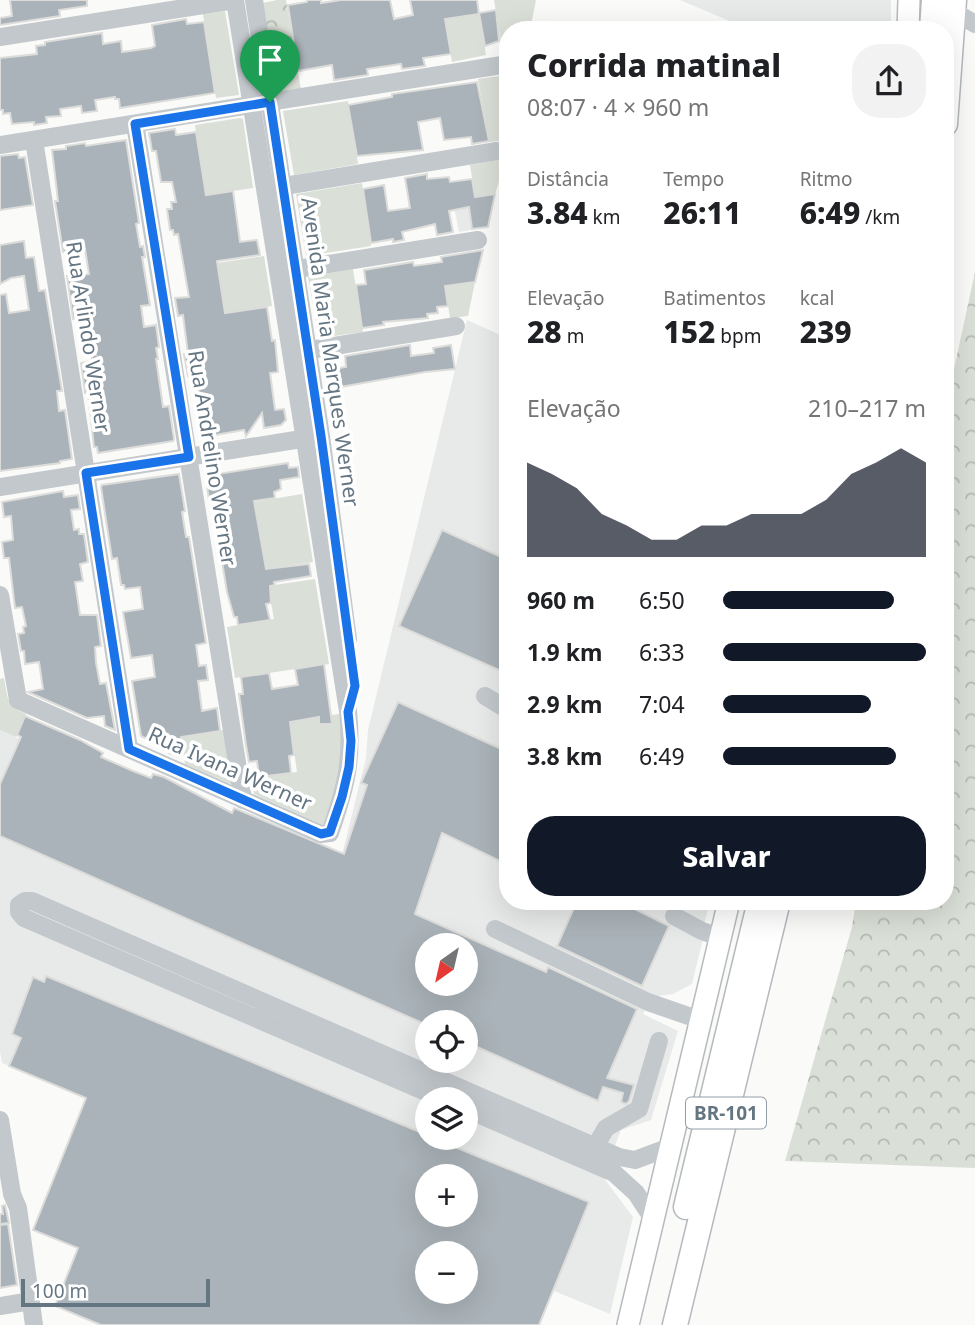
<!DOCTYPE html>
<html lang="pt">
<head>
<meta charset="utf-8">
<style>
	:root { --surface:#fff; --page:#f2f2f2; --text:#202124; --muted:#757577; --accent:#111827 }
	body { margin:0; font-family:"Noto Sans",sans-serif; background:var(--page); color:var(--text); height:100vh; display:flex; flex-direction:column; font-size:26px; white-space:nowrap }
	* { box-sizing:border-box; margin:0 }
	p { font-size:23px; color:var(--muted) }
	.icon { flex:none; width:38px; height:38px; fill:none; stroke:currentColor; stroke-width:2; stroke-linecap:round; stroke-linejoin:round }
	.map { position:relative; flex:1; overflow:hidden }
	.details { position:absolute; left:499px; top:21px; width:455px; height:889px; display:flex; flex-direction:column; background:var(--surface); border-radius:28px; box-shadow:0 7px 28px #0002 }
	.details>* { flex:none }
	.needle { width:46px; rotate:214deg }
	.tools { position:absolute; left:415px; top:933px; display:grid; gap:14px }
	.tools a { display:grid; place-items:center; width:63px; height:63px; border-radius:50%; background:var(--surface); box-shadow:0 7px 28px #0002; font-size:35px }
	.scale { position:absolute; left:21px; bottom:18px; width:189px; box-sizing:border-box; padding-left:7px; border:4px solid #657683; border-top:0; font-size:19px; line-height:24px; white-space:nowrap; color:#657683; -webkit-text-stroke:5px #fff; paint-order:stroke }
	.pin { position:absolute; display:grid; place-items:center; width:60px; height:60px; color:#fff; margin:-72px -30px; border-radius:50% 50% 50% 0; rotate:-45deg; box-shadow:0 0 7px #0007 }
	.pin .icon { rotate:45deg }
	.round { display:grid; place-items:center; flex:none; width:74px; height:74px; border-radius:28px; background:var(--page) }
	.overview { display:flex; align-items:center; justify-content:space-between; height:119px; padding:0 28px }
	h1 { font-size:32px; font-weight:800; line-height:52px }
	.stats { display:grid; grid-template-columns:repeat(3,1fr); gap:10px; height:119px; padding:7px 28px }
	.stats div { display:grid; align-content:center }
	.stats b { font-size:30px; font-weight:800 }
	.stats small { font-size:19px; font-weight:400 }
	.stats p { font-size:19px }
	.chart { height:196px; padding:14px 28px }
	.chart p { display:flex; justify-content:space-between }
	.chart svg { width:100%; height:126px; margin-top:7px; fill:var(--accent); opacity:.7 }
	.action { display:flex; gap:14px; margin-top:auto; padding:14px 28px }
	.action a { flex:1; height:80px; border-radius:28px; background:var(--accent); color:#fff; font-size:28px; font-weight:800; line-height:80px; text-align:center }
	ul { padding:0 28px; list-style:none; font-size:23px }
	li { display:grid; grid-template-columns:112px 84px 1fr; align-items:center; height:52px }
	li i { height:18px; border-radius:9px; background:var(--accent) }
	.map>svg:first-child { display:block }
</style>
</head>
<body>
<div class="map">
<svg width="975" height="1325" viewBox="0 0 975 1325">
	<defs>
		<pattern id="forest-crowns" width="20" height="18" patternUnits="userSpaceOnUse" patternTransform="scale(1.75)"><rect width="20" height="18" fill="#dadfd7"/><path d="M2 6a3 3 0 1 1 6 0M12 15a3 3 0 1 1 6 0" fill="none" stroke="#b4b9b4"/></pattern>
	</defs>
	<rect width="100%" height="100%" fill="#fafaf8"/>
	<g fill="#e8e9e9" fill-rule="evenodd">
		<path d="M680 0H891V30H751Z"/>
		<path d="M495 194 488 227 459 232 453 201Z"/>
		<path d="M467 320 507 338 508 901H710L701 937 703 939 692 984 673 994 650 997 643 1014 678 1031 651 1120 621 1130 603 1177 633 1217 610 1314 2 1063 0 1052V730L336 879 366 758 368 730ZM427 945H466V984H427ZM427 1022H466V1060H427ZM427 1099H466V1138H427ZM427 1176H466V1214H427Z"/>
	</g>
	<g fill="#dadfd7">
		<path d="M494 0H536L530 30H508L507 53 503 54Z"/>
		<path d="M225 11 239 95 216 98 203 14Z"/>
		<path d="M479 13 486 55 452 62 445 19Z"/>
		<path d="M507 75V140L489 142 478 79Z"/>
		<path d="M348 101 358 164 294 175 283 111Z"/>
		<path d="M240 118 243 119 253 188 206 195 195 125Z"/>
		<path d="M503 159 506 160 495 194 475 197 470 165Z"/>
		<path d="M362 183 371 246 306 256 296 194Z"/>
		<path d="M264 256 272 306 225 313 217 263Z"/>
		<path d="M353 269 363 332 319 338 308 277Z"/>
		<path d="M475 282 468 316 450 318 445 286Z"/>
		<path d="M302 494 313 562 266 569 254 502Z"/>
		<path d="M315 579 329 664 235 678 227 627 274 619 268 586Z"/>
		<path d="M4 678C8 699 6 705 26 714L16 737 0 730V679Z"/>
		<path d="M339 714 344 740 331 813 323 825 254 794 251 778 297 772 290 722Z"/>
		<path d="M224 730 233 785 185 764 181 737Z"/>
	</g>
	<g fill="url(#forest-crowns)">
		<path d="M277 0H286L301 90 279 92 276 90 263 3Z"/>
		<path d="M975 272V1168L785 1161 852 927 856 901H945V411Z"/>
	</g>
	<g fill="#aab3b9" stroke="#dcdcda" stroke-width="2" fill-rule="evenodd">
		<path d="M10 0H87V6L59 10 60 16 0 25V18L12 16Z"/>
		<path d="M307 0H321V3L341 0H390L394 19 413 15 410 0H477L479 14 445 19 451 54 423 58 425 66 402 69 401 64 367 69 368 75 334 80 332 65 298 71 288 5 307 2Z"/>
		<path d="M496 10 499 41 485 46 479 13Z"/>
		<path d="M186 19 187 24 204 22 215 93 120 108 119 99H115V97L95 100 97 111 82 113 81 106 60 109 61 116 46 117 47 123 34 125V122L12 124 10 113 3 114V110H0V58L37 54 36 46 45 45V42L102 33 103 44 121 41 122 52 151 48 155 46 152 25Z"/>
		<path d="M477 82 489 141 472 144 471 137 444 140 440 118 418 122 423 150 357 156 348 105 392 97V94Z"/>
		<path d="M175 129 176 135 196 132 206 195 233 191 240 242 257 240 260 255 217 261 225 313 267 307 272 341 275 340 278 372 270 373 275 410 284 409 286 420 281 425 264 428 262 413 246 436 244 430 215 435 216 438 205 440 200 421H203L198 387H194L192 375 188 376 184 354H188L183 315 178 316 175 298 189 297 178 234 174 235 173 230H170L167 209H172L171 202H176L172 182H161L156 151H152L149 133Z"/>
		<path d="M126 140 139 223 136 224 140 247 143 246 145 257H142L150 305 141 306 144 327 156 325 159 347 156 348 158 359H156L163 407 169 406 174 439 173 441 98 453 97 447H94L88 393H85L81 363 91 361 93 355H96L91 326 83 327 82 318 73 319 67 276 89 274 85 249 63 252 55 201H58L52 150 66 149V146L85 143 86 146Z"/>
		<path d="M18 154 19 158 25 157 33 205 0 210V156Z"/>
		<path d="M427 174V179L449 177 450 182 472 179 475 197 495 194 488 227 472 229 469 207 449 211 453 232 437 235 435 224 402 232 404 240 393 242V239L371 243 363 189 384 185 388 211 410 208 405 178Z"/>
		<path d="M24 241 26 258 34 257 39 291 45 290 62 391H57L59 411 65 410 72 459 60 461V463L0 471V295L6 294 9 313 29 310 24 276 11 278 0 284V245Z"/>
		<path d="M483 250 475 282 445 286 448 306 437 307 438 313 427 314 428 318 383 322 384 325 362 328 356 285 366 284 364 270 413 262 414 266 442 262 441 257Z"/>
		<path d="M410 345 411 356 434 353 433 348 451 345 455 369 425 372 329 389 326 370 346 367 345 356Z"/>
		<path d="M288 463 289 468 298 467 299 477 280 480 281 489 274 492 275 498 254 501 266 569 309 564 311 576 274 582 275 585 270 586 271 603 266 604 270 620 238 625 237 617H234L227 592 216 525 229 523 225 497 209 500 207 486 210 485 211 475Z"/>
		<path d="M179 474 185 511 182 512 186 537H189L206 643 196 645 199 666 206 665 208 680 198 681 202 711 217 708 220 731 181 737 183 748 179 757 169 753 171 750 141 736 132 681 155 677 152 655 131 658 123 612 143 609 140 587 125 589 124 585H121L117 558 112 559 101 487 102 485Z"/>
		<path d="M63 491 64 497 78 495 80 509 71 510 74 530 79 529V534H84L88 562 80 564 83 581 75 582 80 615H97L101 646 95 647 96 663 100 684 106 683 115 730 105 726 104 716 87 718 28 692 43 689 39 662 25 664 24 651H21L18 634 24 633 23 627 26 626 22 607 15 608 9 558H4L2 542 13 540 11 516 4 517 2 502Z"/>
		<path d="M442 530 508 560V674L399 626Z"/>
		<path d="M324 664 332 724H319V717L290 722 294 755 289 756 291 773 259 777 257 761 249 762 246 745 239 694H243L241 677 269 673 272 689 298 685 295 669Z"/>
		<path d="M398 702 508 752V865L442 833 415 914 546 972 548 967 637 1009 607 1078 634 1085 629 1101 626 1104 621 1102 623 1093 603 1087 598 1101 466 1042V1022H427V1025L0 836V784L21 737 17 735 25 716 80 740 103 753 101 757 133 771 151 778 153 774 164 777 232 813 234 808 344 854 367 785 361 783ZM427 945H466V984H427Z"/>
		<path d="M577 901H619L669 926 642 986 557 946Z"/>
		<path d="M46 976 427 1135V1138H433L589 1202 539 1325H101L55 1306 78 1248 33 1230 86 1098 9 1066 21 1038 12 1034 33 977 44 982ZM427 1176H466V1214H427ZM427 1253H466V1292H427Z"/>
		<path d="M5 1205 9 1223 0 1224V1214H3L2 1206Z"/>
		<path d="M8 1224 17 1285 0 1288V1225Z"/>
	</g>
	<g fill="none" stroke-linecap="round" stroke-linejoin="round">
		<defs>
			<g id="major">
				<path d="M908 30 909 0"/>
				<path d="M628 1325 729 901"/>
			</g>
			<g id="highway">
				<path d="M932 30 934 0"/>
				<path d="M945 124 954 0"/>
				<path d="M686 1207 760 901"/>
				<path d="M675 1325 778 901"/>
			</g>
		</defs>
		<use href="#major" stroke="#b5babe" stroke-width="24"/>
		<use href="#highway" stroke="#b4b9bd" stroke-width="27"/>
		<g stroke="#c3c8cc" stroke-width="18">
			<path d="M254 0 321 436 348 639"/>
			<path d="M953 11 975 24"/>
			<path d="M0 37 235 0"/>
			<path d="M135 124 243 800"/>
			<path d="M34 140 129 749"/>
			<path d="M0 145 508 64"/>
			<path d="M272 188 497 151"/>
			<path d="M285 271 478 240"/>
			<path d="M298 352 456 326"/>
			<path d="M0 487 314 437"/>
			<path d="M0 595 18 700 321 834 330 833C346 787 353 760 348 711L235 0"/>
			<path d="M485 696 508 710"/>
			<path d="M674 916 702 931 719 937"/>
			<path d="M495 929 648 1002 700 1020"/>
			<path d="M442 1099 24 918 19 912V905L25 901H32L619 1157 635 1160 670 1147"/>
			<path d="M466 1109 614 1173 636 1193 653 1219"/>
			<path d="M0 1120 12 1194 18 1208 34 1325"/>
			<path d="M595 1147 606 1128 639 1109 659 1041"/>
			<path d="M0 1306 31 1301"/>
		</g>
		<use href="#major" stroke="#fff" stroke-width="21"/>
		<use href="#highway" stroke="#fff" stroke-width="24"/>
	</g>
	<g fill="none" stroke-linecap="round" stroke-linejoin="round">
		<defs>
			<path id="route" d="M270 102 321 436 355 686 348 712 351 741 349 767 342 797 330 832 321 834 129 749 86 473 189 457 135 124Z"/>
		</defs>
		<use href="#route" stroke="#fff" stroke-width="14"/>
		<use href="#route" stroke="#1a73e8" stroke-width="9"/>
	</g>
	<g text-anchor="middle" stroke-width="7" stroke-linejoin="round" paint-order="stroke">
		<rect fill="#fff" stroke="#939fa8" stroke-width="2" x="686" y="1097.5" width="80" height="31" rx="5"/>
		<g font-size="19" font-weight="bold" fill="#657683">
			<text x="726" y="1120">BR-101</text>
		</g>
		<g font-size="21" fill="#657683" stroke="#fff">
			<text transform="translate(88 337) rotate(81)" y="7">Rua Arlindo Werner</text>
			<text transform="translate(330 352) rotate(82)" y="7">Avenida Maria Marques Werner</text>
			<text transform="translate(212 458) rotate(81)" y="7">Rua Andrelino Werner</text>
			<text transform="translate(230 769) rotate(24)" y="7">Rua Ivana Werner</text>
		</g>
	</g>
</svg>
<div class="tools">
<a><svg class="needle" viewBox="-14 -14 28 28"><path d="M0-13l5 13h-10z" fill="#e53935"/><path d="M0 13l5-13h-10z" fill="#757577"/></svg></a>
<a><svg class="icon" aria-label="locate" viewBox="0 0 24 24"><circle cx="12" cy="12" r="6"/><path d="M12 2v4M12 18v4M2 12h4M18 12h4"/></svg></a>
<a><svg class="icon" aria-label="layers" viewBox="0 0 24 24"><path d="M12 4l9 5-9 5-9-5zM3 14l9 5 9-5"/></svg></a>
<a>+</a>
<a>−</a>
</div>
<div class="scale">100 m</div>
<div class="pin" style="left:270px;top:102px;background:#1e9e55"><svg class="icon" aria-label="arrive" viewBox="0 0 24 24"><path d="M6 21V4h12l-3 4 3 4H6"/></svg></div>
<section class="details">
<div class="overview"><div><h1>Corrida matinal</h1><p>08:07 · 4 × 960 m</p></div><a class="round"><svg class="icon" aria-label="share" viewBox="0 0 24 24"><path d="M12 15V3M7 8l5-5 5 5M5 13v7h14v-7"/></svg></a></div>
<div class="stats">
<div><p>Distância</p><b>3.84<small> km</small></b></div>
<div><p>Tempo</p><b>26:11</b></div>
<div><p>Ritmo</p><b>6:49<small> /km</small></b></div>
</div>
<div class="stats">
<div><p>Elevação</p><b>28<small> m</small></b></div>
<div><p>Batimentos</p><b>152<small> bpm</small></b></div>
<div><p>kcal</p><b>239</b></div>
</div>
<div class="chart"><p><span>Elevação</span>210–217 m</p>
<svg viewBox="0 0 160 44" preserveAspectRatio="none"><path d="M0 44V11L10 15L20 20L30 29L40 33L50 38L60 38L70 33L80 33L90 29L100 29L110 29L120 24L130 15L140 11L150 6L160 11V44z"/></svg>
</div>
<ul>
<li><b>960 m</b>6:50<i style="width:84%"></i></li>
<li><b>1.9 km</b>6:33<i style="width:100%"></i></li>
<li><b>2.9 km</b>7:04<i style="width:73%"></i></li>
<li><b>3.8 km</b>6:49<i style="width:85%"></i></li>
</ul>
<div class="action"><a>Salvar</a></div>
</section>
</div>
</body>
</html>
